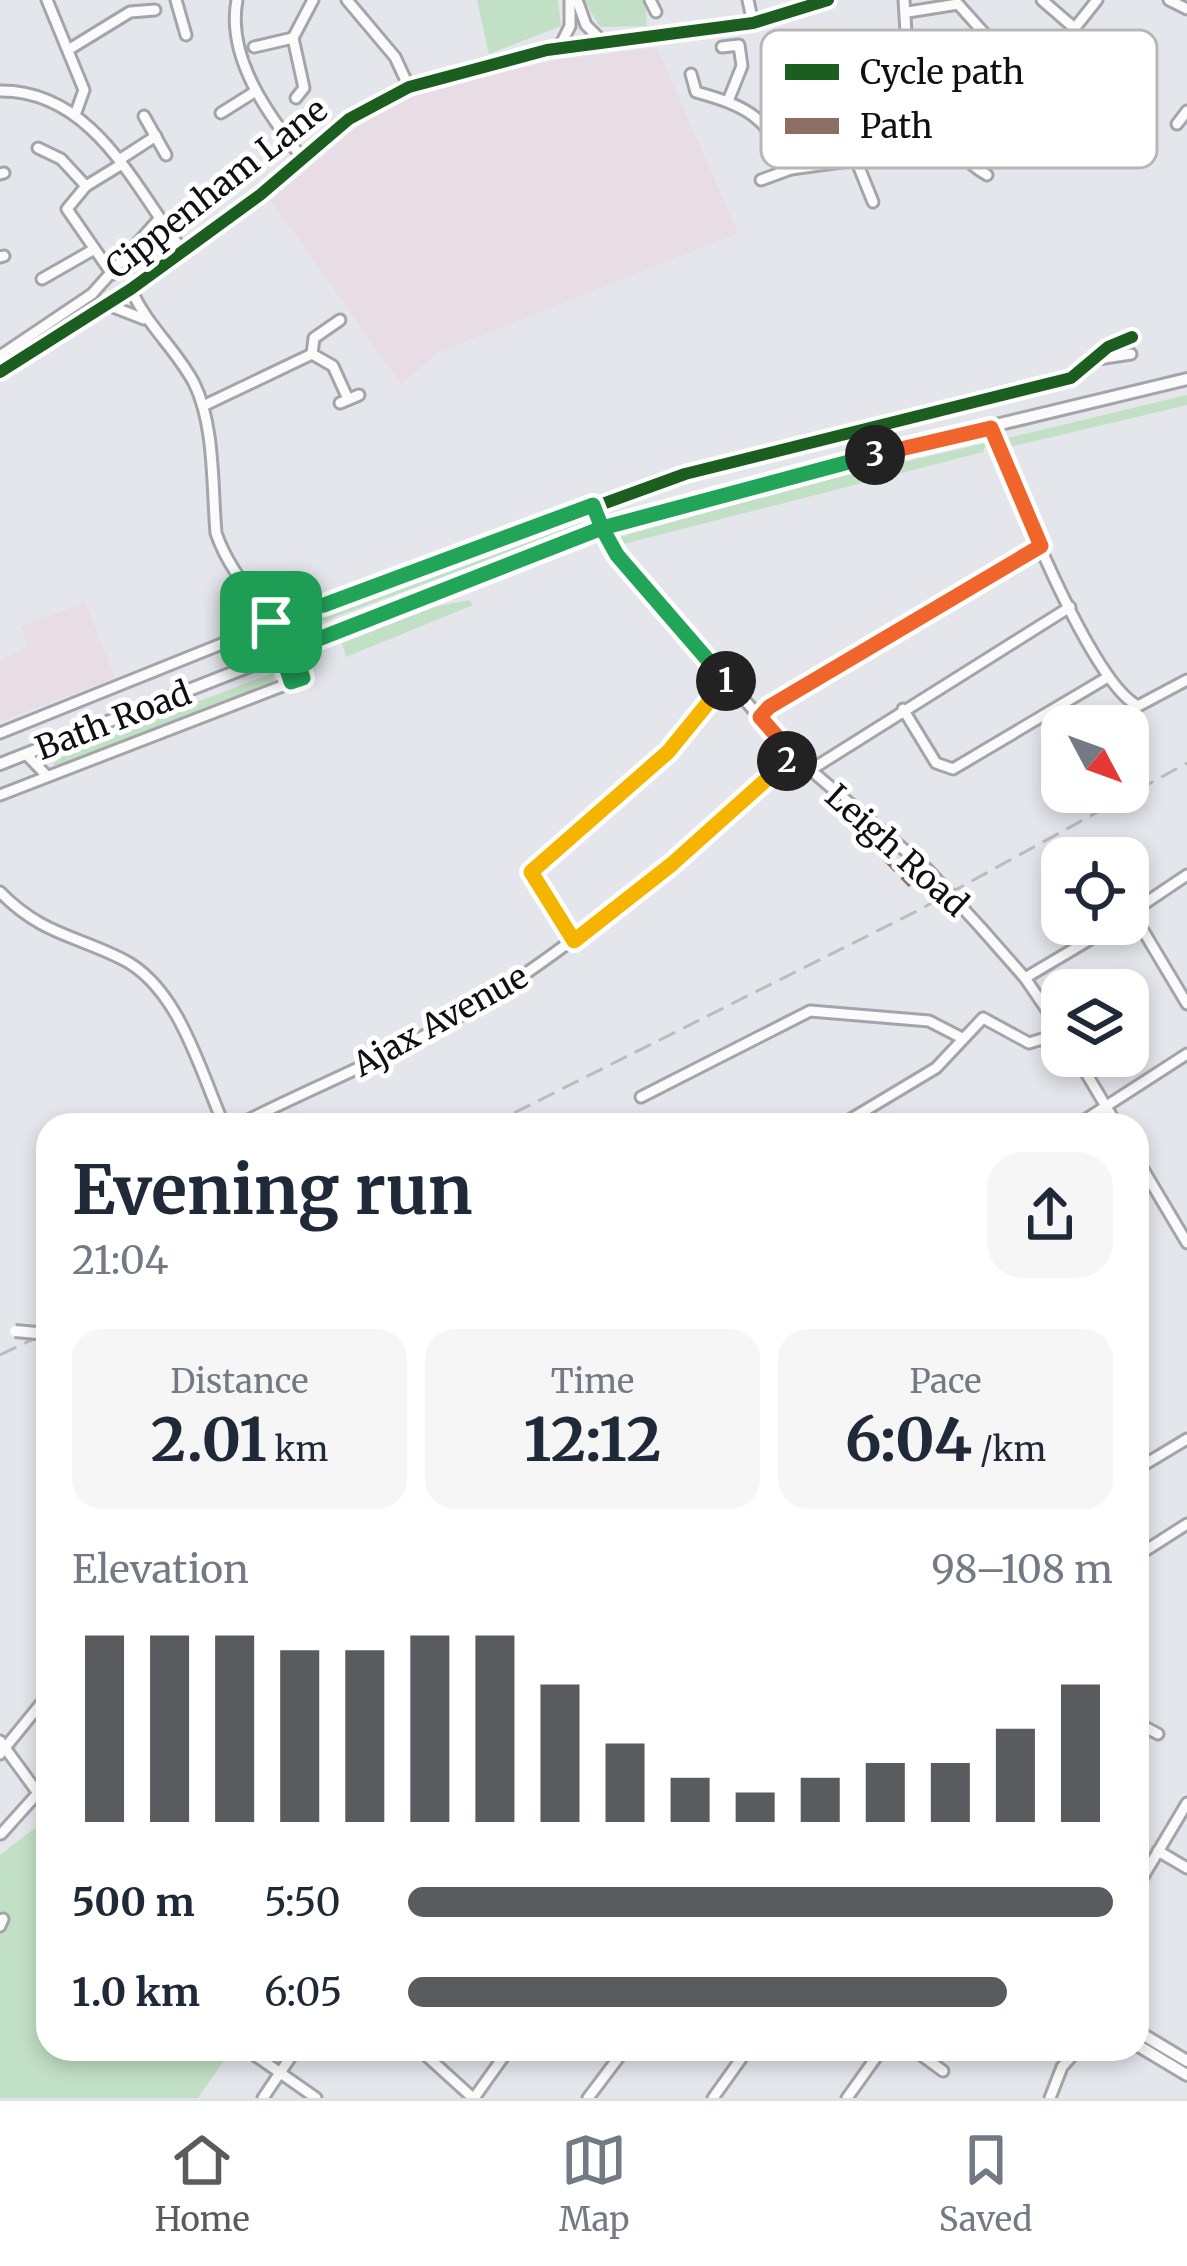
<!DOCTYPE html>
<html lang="en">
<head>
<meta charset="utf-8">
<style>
	:root { --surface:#fff; --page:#f6f6f7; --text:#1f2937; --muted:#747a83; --line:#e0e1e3; --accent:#5a5b5f }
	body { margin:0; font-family:Merriweather,serif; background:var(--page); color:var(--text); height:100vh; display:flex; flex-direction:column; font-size:45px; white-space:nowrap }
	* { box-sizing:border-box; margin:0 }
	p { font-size:39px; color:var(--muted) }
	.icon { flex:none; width:66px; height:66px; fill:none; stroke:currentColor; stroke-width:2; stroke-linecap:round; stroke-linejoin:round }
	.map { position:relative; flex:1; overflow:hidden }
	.details { position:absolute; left:36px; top:1113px; width:1113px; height:948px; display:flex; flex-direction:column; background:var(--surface); border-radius:36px; box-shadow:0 6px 18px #0003 }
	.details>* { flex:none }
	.needle { width:78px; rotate:131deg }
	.fabs { position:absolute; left:1041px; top:705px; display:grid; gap:24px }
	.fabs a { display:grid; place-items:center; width:108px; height:108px; border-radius:24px; background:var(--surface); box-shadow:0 6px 18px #0003; font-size:60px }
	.pin { position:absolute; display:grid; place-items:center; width:102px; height:102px; color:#fff; margin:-51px; border-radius:24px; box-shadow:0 6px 18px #0006 }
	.km { position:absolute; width:60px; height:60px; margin:-30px; border-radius:50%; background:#222; color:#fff; font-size:33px; line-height:60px; text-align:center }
	.round { display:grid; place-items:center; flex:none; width:126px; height:126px; border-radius:36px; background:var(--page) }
	.headline { display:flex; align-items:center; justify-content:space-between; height:204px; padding:0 36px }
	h1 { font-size:66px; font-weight:700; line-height:90px }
	.stats { display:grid; grid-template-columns:repeat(3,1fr); gap:18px; height:204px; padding:12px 36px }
	.stats div { display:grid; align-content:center; border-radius:30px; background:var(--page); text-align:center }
	.stats b { font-size:60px; font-weight:700 }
	.stats small { font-size:33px; font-weight:400 }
	.stats p { font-size:33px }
	.chart { height:336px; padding:24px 36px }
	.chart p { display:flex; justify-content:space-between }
	.chart svg { width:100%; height:216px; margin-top:12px; stroke:var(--accent); stroke-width:6 }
	ul { padding:0 36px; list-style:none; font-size:39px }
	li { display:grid; grid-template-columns:192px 144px 1fr; align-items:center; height:90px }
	li i { height:30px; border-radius:15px; background:var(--accent) }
	.tab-bar { display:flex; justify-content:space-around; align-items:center; height:168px; border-top:3px solid var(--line); background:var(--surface); font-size:33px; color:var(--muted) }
	.tab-bar a { display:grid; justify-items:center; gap:6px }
	.tab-bar .on { color:var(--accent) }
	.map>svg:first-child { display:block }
</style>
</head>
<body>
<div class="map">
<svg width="1187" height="2098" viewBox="0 0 1187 2098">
	<rect width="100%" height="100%" fill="#e4e6ec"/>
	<g fill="#e8dce5">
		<path d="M657 48 738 233 439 352 401 384 271 200 365 121 422 90 456 78 458 82 565 59Z"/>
		<path d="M85 602 115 678 0 721V660L28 646 21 627Z"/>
	</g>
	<g fill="#c2e0c5">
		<path d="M477 0H558L561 26 489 54Z"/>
		<path d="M584 0H645L647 26 600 27Z"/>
		<path d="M1187 395V405L1010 447 1008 438Z"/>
		<path d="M986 443 983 452 624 544 617 538 786 489Z"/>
		<path d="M580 519 584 524 303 629 316 620Z"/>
		<path d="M469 600 473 605 346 657 342 643 435 607Z"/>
		<path d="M273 673 275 683 63 768 52 764 72 750Z"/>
		<path d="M48 1818V2049H232L198 2098H0V1930L7 1917 0 1913V1855Z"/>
	</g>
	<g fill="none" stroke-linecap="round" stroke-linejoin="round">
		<defs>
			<g id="minor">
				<path d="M47 0 84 90 75 115"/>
				<path d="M176 0 186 35"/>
				<path d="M237 0C226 58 269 116 303 159"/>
				<path d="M347 0 395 57 409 87"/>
				<path d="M577 0 586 25 601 40"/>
				<path d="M650 0 656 12"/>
				<path d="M748 0 753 23"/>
				<path d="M904 0 908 66C922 81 939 91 949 110 964 142 950 153 987 175"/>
				<path d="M1042 0 1072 26"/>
				<path d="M1169 0 1187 9"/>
				<path d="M908 12 958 4 984 33"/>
				<path d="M254 47 293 38"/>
				<path d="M722 47 739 45 742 66 728 101"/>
				<path d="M559 48 570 26V0"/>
				<path d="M68 50 130 12 155 10"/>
				<path d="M1094 63 1070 34 1097 0"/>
				<path d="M691 74 696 92C750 107 766 117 791 169"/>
				<path d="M0 91C93 90 135 188 183 251"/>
				<path d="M296 98 304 88 293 38 313 0"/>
				<path d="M221 113 256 91"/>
				<path d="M144 116 166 155"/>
				<path d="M762 120C809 67 833 52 906 52"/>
				<path d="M1177 124 1187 111"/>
				<path d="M955 126 976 121 1006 100 1022 106 1036 122"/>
				<path d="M38 148 61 159 86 186"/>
				<path d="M852 150 873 202"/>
				<path d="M119 160 156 136"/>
				<path d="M0 174 4 173"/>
				<path d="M761 180 791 169 856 160"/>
				<path d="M0 257 4 256"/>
				<path d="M112 274 67 209 86 186 122 164"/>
				<path d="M42 279 91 251"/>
				<path d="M108 305 144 319"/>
				<path d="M312 354 333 366 348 399"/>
				<path d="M312 354 314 338 340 320"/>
				<path d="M0 356 92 294 159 219"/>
				<path d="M1098 359 1131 354"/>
				<path d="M0 372 131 289 260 195 349 119 409 87 547 50 753 23 828 0"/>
				<path d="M340 403 359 395"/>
				<path d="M203 406 312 354"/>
				<path d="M991 427C1011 482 1091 683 1138 706L1187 680"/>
				<path d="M593 505 617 555 793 755 928 870"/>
				<path d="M271 622 297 609 322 606 685 474 1071 378 1108 347 1132 337"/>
				<path d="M271 622 291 682"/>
				<path d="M903 709 936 763 953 769 1108 677"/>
				<path d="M760 717 1041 546"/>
				<path d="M0 733 234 639 263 610"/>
				<path d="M26 754 47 776"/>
				<path d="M809 771 1070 607"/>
				<path d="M0 795 303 678C285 622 235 589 216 533 212 487 215 425 194 383 176 349 147 326 131 289"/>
				<path d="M0 892C41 934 74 935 122 959 179 987 200 1071 224 1125"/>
				<path d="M1132 912 1187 1004"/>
				<path d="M1132 912 1187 875"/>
				<path d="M981 928 1025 978 1062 1032"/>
				<path d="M575 941 531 872 668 752 727 682"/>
				<path d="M1025 978 1116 924"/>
				<path d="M1076 1056 1117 1125"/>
				<path d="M641 1097 810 1011 929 1021 962 1038"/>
				<path d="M238 1125C324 1081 419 1046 500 991 605 921 699 840 793 755"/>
				<path d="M841 1125 936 1068 983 1018 1029 1043 1062 1033"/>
				<path d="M1077 1125 1187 1054"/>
				<path d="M1137 1159 1187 1243"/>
				<path d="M1137 1469 1187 1439"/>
				<path d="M1137 1556 1187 1524"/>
				<path d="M1137 1731 1143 1726 1158 1734"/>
				<path d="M0 1741 38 1793 1 1834"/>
				<path d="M0 1754 48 1695"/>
				<path d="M1158 1851 1187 1868"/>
				<path d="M1137 1887 1187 1803"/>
				<path d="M0 1926 3 1919"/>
				<path d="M246 2049 316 2098"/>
				<path d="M419 2049 473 2098"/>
				<path d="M913 2049 943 2071"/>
				<path d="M263 2098 296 2049"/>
				<path d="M474 2098 509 2049"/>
				<path d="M588 2098 625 2049"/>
				<path d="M713 2098 748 2049"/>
				<path d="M847 2098 882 2049"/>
				<path d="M1050 2098 1062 2067 1078 2049"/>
			</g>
			<g id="major">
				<path d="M0 764 602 528 780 477 1187 379"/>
				<path d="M1137 2031 1187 2061"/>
				<path d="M1137 2045 1187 2075"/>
			</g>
		</defs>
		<use href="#minor" stroke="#a3a5a9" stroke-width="15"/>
		<use href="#major" stroke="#a3a5a9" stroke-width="16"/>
		<use href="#minor" stroke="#fbfbfc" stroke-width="9"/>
		<use href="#major" stroke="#fbfbfc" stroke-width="10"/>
		<g stroke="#bcbcbe" stroke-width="3" stroke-dasharray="18 9" stroke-linecap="butt">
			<path d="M490 1125 917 911 1187 763"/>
			<path d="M0 1355 48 1332"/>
		</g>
		<defs>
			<path id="minor-bridge" d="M928 870 981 928"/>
			<path id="major-bridge" d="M15 1331 48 1334"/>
		</defs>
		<use href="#minor-bridge" stroke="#a3a5a9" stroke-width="15" stroke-linecap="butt"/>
		<use href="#major-bridge" stroke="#a3a5a9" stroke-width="16" stroke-linecap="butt"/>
		<use href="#minor-bridge" stroke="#fbfbfc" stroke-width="9"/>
		<use href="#major-bridge" stroke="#fbfbfc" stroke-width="10"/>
		<path stroke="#8d6e63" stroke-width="9" stroke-dasharray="18 9" stroke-linecap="butt" d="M834 794 841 810 912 884"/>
		<defs>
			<g id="cycleway">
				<path d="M0 372 131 289 260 195 349 119 409 87 547 50 753 23 828 0"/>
				<path d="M271 622 297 609 322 606 685 474 1071 378 1108 347 1132 337"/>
			</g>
		</defs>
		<use href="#cycleway" stroke="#fff" stroke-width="20"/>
		<use href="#cycleway" stroke="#1b5e20" stroke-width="12"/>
	</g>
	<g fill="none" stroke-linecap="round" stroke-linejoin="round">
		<defs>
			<path id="split-1" d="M271 622 291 682 303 678 293 649 602 528 617 555 726 681"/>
			<path id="split-2" d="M726 681 668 752 531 872 574 941 672 864 787 761"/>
			<path id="split-3" d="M787 761 793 755 760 717 769 707 1041 546 991 428 875 455"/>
			<path id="split-4" d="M271 622 297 609 324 605 593 505 602 528 875 455"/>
		</defs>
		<use href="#split-1" stroke="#fff" stroke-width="24"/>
		<use href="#split-2" stroke="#fff" stroke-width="24"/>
		<use href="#split-3" stroke="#fff" stroke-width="24"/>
		<use href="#split-4" stroke="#fff" stroke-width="24"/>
		<use href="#split-1" stroke="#22a559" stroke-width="15"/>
		<use href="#split-2" stroke="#f5b400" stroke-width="15"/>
		<use href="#split-3" stroke="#f0652b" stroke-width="15"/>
		<use href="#split-4" stroke="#22a559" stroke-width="15"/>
	</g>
	<g text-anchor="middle" stroke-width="10" stroke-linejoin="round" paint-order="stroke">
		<g font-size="33" fill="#0f1013" stroke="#fff">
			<text transform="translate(216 188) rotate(-38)" y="12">Cippenham Lane</text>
			<text transform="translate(113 720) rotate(-21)" y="12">Bath Road</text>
			<text transform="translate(897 850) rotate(42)" y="12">Leigh Road</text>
			<text transform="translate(440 1020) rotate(-29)" y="12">Ajax Avenue</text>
		</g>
	</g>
	<rect x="761" y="30" width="396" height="138" rx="18" fill="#fff" stroke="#b7b7b8" stroke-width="3"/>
	<rect x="785" y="64" width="54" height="16" fill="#1b5e20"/>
	<rect x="785" y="118" width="54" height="16" fill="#8d6e63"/>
	<g font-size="33" fill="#0f1013">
		<text x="860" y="84">Cycle path</text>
		<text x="860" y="138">Path</text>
	</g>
</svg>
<div class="fabs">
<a><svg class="needle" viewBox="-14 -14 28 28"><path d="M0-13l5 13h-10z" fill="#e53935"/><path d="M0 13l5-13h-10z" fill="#747a83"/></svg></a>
<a><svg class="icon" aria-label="locate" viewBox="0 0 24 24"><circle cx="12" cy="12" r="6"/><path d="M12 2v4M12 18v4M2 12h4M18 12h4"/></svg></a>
<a><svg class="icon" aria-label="layers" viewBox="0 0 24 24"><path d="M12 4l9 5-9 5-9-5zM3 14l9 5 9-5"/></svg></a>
</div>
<div class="pin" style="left:271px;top:622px;background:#1e9e55"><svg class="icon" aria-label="arrive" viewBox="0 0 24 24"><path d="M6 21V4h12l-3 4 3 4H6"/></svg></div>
<b class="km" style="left:726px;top:681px">1</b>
<b class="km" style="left:787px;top:761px">2</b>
<b class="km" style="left:875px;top:455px">3</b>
<section class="details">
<div class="headline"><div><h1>Evening run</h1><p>21:04</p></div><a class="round"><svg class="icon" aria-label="share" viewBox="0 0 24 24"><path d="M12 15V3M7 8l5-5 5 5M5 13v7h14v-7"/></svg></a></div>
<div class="stats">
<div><p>Distance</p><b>2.01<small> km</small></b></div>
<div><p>Time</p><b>12:12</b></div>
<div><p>Pace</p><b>6:04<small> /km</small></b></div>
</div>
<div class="chart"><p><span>Elevation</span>98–108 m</p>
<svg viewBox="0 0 160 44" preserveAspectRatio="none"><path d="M5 44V6M15 44V6M25 44V6M35 44V9M45 44V9M55 44V6M65 44V6M75 44V16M85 44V28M95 44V35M105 44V38M115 44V35M125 44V32M135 44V32M145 44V25M155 44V16"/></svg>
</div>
<ul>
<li><b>500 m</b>5:50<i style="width:100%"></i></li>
<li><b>1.0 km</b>6:05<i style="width:85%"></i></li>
</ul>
</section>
</div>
<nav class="tab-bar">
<a class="on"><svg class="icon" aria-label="home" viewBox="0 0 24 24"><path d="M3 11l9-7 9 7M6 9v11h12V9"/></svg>Home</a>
<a><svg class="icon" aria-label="map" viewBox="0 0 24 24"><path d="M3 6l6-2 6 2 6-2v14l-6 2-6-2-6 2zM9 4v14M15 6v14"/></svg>Map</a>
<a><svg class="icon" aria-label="saved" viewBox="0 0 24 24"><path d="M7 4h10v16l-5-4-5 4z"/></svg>Saved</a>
</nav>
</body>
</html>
